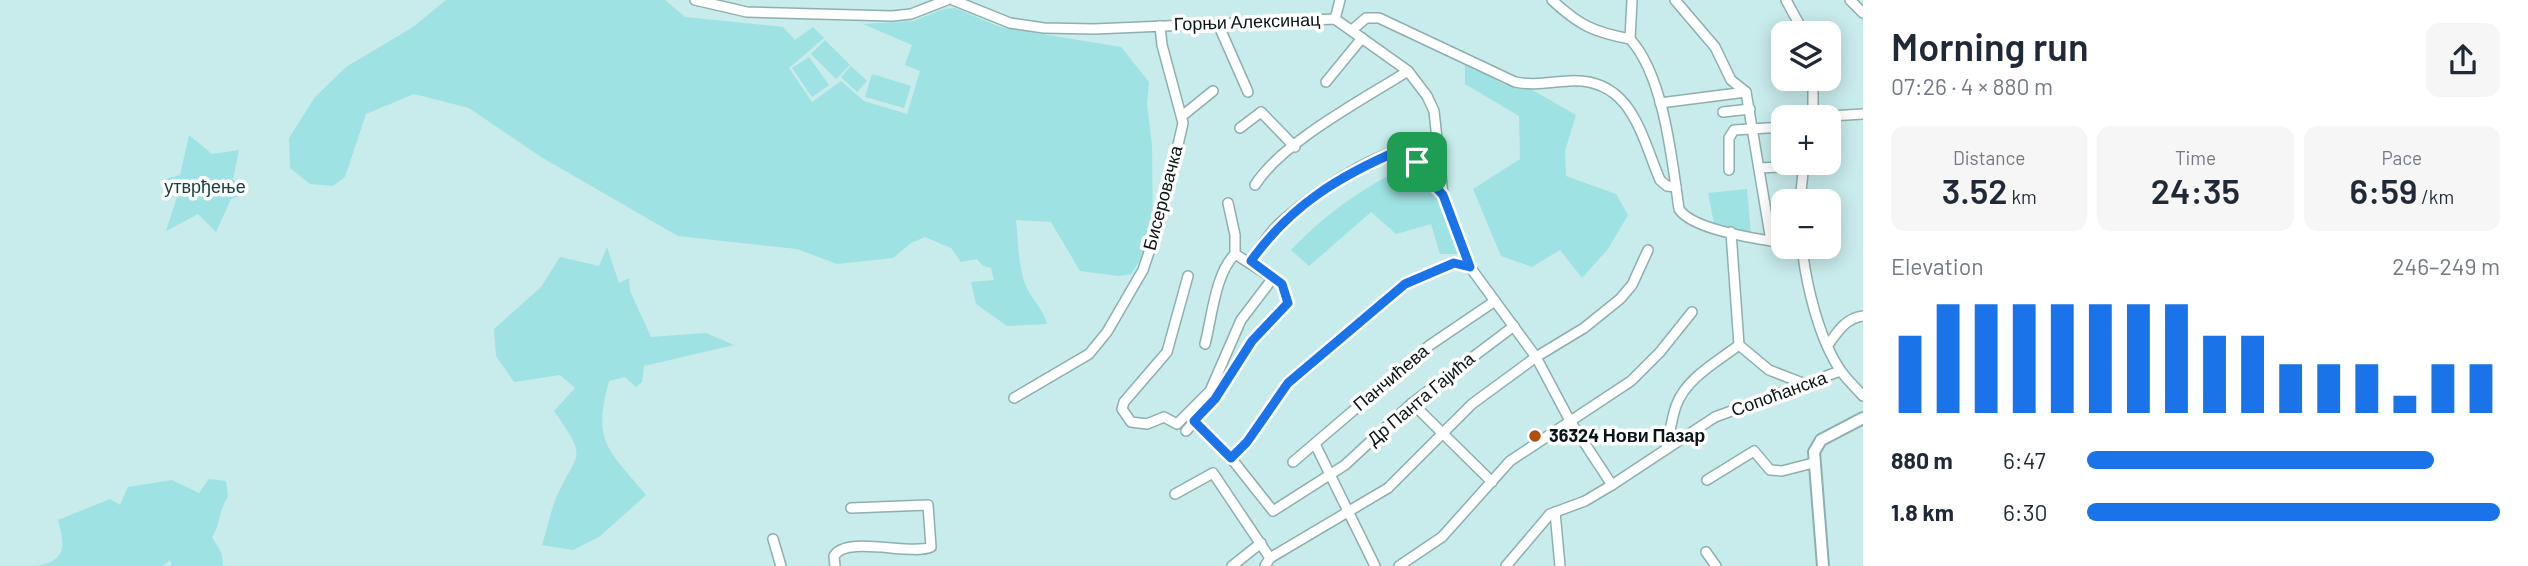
<!DOCTYPE html>
<html lang="en">
<head>
<meta charset="utf-8">
<style>
	:root { --surface:#fff; --page:#f6f6f7; --text:#1f2937; --muted:#747a83; --accent:#1a73e8 }
	body { margin:0; font-family:Barlow,sans-serif; background:var(--page); color:var(--text); height:100vh; display:flex; flex-direction:column; font-size:26px; white-space:nowrap }
	* { box-sizing:border-box; margin:0 }
	p { font-size:23px; color:var(--muted) }
	.icon { flex:none; width:38px; height:38px; fill:none; stroke:currentColor; stroke-width:2; stroke-linecap:round; stroke-linejoin:round }
	.map { position:relative; flex:1; overflow:hidden }
	.details { display:flex; flex-direction:column; background:var(--surface); width:665px }
	.details>* { flex:none }
	.controls { position:absolute; left:1771px; top:21px; display:grid; gap:14px }
	.controls a { display:grid; place-items:center; width:70px; height:70px; border-radius:14px; background:var(--surface); box-shadow:0 4px 18px #0003; font-size:35px }
	.pin { position:absolute; display:grid; place-items:center; width:60px; height:60px; color:#fff; margin:-30px; border-radius:14px; box-shadow:0 4px 10px #0006 }
	.round { display:grid; place-items:center; flex:none; width:74px; height:74px; border-radius:14px; background:var(--page) }
	.headline { display:flex; align-items:center; justify-content:space-between; height:119px; padding:0 28px }
	h1 { font-size:38px; font-weight:600; line-height:52px }
	.metrics { display:grid; grid-template-columns:repeat(3,1fr); gap:10px; height:119px; padding:7px 28px }
	.metrics div { display:grid; align-content:center; border-radius:14px; background:var(--page); text-align:center }
	.metrics b { font-size:35px; font-weight:600 }
	.metrics small { font-size:19px; font-weight:400 }
	.metrics p { font-size:19px }
	.chart { height:196px; padding:14px 28px }
	.chart p { display:flex; justify-content:space-between }
	.chart svg { width:100%; height:126px; margin-top:7px; stroke:var(--accent); stroke-width:6 }
	ul { padding:0 28px; list-style:none; font-size:23px }
	li { display:grid; grid-template-columns:112px 84px 1fr; align-items:center; height:52px }
	li i { height:18px; border-radius:9px; background:var(--accent) }
	main { display:flex; flex:1; min-height:0 }
	.map>svg:first-child { display:block }
</style>
</head>
<body>
<main>
<div class="map">
<svg width="1863" height="566" viewBox="0 0 1863 566">
	<rect width="100%" height="100%" fill="#c8ebeb"/>
	<g fill="#9fe2e3">
		<path d="M446 0H665L685 17 783 27 795 40 813 27 824 38 789 68 812 102 841 81 864 101 907 114 920 71 905 65 912 45 863 24 913 21 944 9 955 8 1000 27 1121 47 1149 82 1147 104 1152 145 1153 240 1131 274 1119 276 1080 271 1051 222 1016 220C1018 239 1018 262 1024 281 1029 298 1043 307 1047 324L1007 326 976 304 971 282 994 280 991 268 983 266 977 259 961 262 951 248 925 237 911 243 893 258 837 264 797 249 678 236 541 157 469 108 414 94 366 114 345 177 333 186 310 184 290 168 289 138 315 97 346 67 413 27Z"/>
		<path d="M825 40 850 65 836 79 811 54Z"/>
		<path d="M809 57 829 85 812 97 792 68Z"/>
		<path d="M1465 61 1503 84 1527 87 1576 115 1565 151 1566 176 1616 194 1628 215 1608 249 1582 278 1560 250 1532 267 1501 256 1473 189 1520 159 1519 116 1465 84Z"/>
		<path d="M851 66 867 81 857 92 841 77Z"/>
		<path d="M872 74 911 86 904 108 865 97Z"/>
		<path d="M189 135 212 154 239 150 233 179 246 193 231 199 216 232 198 214 166 231 177 197 162 180 180 175Z"/>
		<path d="M1417 162 1443 195 1464 254H1440L1431 224 1396 234 1371 212 1309 266 1291 250C1326 213 1370 182 1417 162Z"/>
		<path d="M1747 189 1751 234 1714 223 1708 193Z"/>
		<path d="M607 247 619 283 629 278 630 291 651 337 706 333 734 345 644 366 642 382 636 387 625 377 609 381C592 443 608 449 646 495L599 537 573 550 542 545C547 530 550 513 556 498 578 449 589 461 554 411L575 388 560 375 514 382 496 356 494 329 541 287 560 257 599 266Z"/>
		<path d="M209 479 226 481 228 497C218 511 221 524 212 537L222 554 223 566H172L170 560 163 566H37C67 560 65 546 58 520L110 499 120 505 128 487 172 480 199 493Z"/>
	</g>
	<g fill="none" stroke-linecap="round" stroke-linejoin="round">
		<defs>
			<g id="minor">
				<path d="M695 0 747 12 892 16 911 14 947 0"/>
				<path d="M953 0 1010 23 1044 28 1094 29 1335 19 1408 71 1427 96 1434 111 1443 195 1470 267 1536 357 1570 421 1612 485"/>
				<path d="M1552 0C1580 26 1594 32 1630 39 1664 76 1672 160 1679 209 1692 230 1759 239 1783 243"/>
				<path d="M1675 0 1715 47 1731 80 1746 92 1771 241"/>
				<path d="M1786 0 1804 33"/>
				<path d="M1850 0 1863 13"/>
				<path d="M1335 19 1340 0"/>
				<path d="M1218 24 1248 92"/>
				<path d="M1352 30 1366 18H1379L1515 82C1534 86 1550 82 1569 81 1631 77 1641 135 1660 180L1667 186 1676 187"/>
				<path d="M1630 39 1632 0"/>
				<path d="M1326 82 1362 38"/>
				<path d="M1660 103 1746 92"/>
				<path d="M1723 112 1750 109"/>
				<path d="M1182 116 1213 91"/>
				<path d="M1813 117V79"/>
				<path d="M1815 117 1863 114"/>
				<path d="M1240 128 1261 112 1295 147"/>
				<path d="M1759 168 1804 166"/>
				<path d="M1729 170V138L1734 130 1783 127"/>
				<path d="M1255 185C1282 142 1364 99 1408 71"/>
				<path d="M1800 201 1804 163"/>
				<path d="M1731 232 1739 345 1769 370 1808 385"/>
				<path d="M1802 247C1806 284 1819 340 1841 371 1847 380 1856 388 1863 396"/>
				<path d="M1251 261C1258 251 1265 240 1273 230 1295 206 1381 144 1412 151L1428 179 1442 194"/>
				<path d="M1188 276 1167 352 1124 402 1122 409 1131 422 1147 424 1164 417 1177 424 1210 391 1241 320 1273 278"/>
				<path d="M1205 344C1212 317 1215 274 1235 254V235L1228 203"/>
				<path d="M1828 345C1838 331 1846 318 1863 316"/>
				<path d="M1014 398 1089 354 1107 332 1143 270 1163 211 1183 123 1162 45 1160 26"/>
				<path d="M1412 403 1492 482"/>
				<path d="M1194 421 1231 458 1273 511 1345 465 1412 403 1514 326"/>
				<path d="M1186 431 1215 399 1252 341 1288 303 1282 284 1235 254"/>
				<path d="M1315 444 1375 566"/>
				<path d="M1666 449C1670 435 1671 420 1676 406 1685 379 1718 361 1739 345"/>
				<path d="M1231 458 1247 442 1288 383 1405 284 1453 263 1470 267"/>
				<path d="M1293 462 1430 345 1495 301"/>
				<path d="M1707 480 1754 451 1770 470 1782 471 1813 463"/>
				<path d="M1175 494 1213 473 1270 558"/>
				<path d="M1555 512 1560 566"/>
				<path d="M773 539 781 566"/>
				<path d="M1706 552 1716 566"/>
				<path d="M835 566 834 556C846 535 912 556 931 547L928 505 851 508"/>
				<path d="M1232 566 1261 543"/>
				<path d="M1265 566 1270 558 1388 488 1472 404 1536 357 1584 328 1620 299 1632 285 1648 250"/>
				<path d="M1399 566 1442 537 1510 461 1631 381 1660 352 1692 312"/>
				<path d="M1506 566 1550 514 1585 501 1612 485 1715 417 1840 371"/>
			</g>
			<path id="major" d="M1823 566 1814 452 1821 440 1863 418"/>
		</defs>
		<use href="#minor" stroke="#8eafaf" stroke-width="12"/>
		<use href="#major" stroke="#8eafaf" stroke-width="14"/>
		<use href="#minor" stroke="#fff" stroke-width="9"/>
		<use href="#major" stroke="#fff" stroke-width="10"/>
	</g>
	<g fill="none" stroke-linecap="round" stroke-linejoin="round">
		<defs>
			<path id="route" d="M1402 149 1412 151 1428 179 1443 195 1470 267 1454 263 1405 284 1288 383 1247 442 1231 458 1194 421 1215 399 1252 341 1288 303 1282 284 1251 261C1291 205 1339 176 1402 149Z"/>
		</defs>
		<use href="#route" stroke="#fff" stroke-width="14"/>
		<use href="#route" stroke="#1a73e8" stroke-width="9"/>
	</g>
	<circle fill="#b04f0e" stroke="#fff" stroke-width="2.5" cx="1535" cy="436" r="7"/>
	<g text-anchor="middle" stroke-width="7" stroke-linejoin="round" paint-order="stroke">
		<g font-size="18" fill="#091516" stroke="#fff">
			<text transform="translate(1247 22) rotate(-2)" y="6">Горњи Алексинац</text>
			<text transform="translate(1163 198) rotate(-75)" y="6">Бисеровачка</text>
			<text transform="translate(1391 378) rotate(-40)" y="6">Панчићева</text>
			<text transform="translate(1779 394) rotate(-20)" y="6">Сопоћанска</text>
			<text transform="translate(1421 399) rotate(-40)" y="6">Др Панта Гајића</text>
		</g>
		<g font-size="18" fill="#164243" stroke="#fff">
			<text x="205" y="193">утврђење</text>
		</g>
		<g font-size="18" font-weight="bold" fill="#091516" stroke="#fff" text-anchor="start">
			<text x="1549" y="442">36324 Нови Пазар</text>
		</g>
	</g>
</svg>
<div class="controls">
<a><svg class="icon" aria-label="layers" viewBox="0 0 24 24"><path d="M12 4l9 5-9 5-9-5zM3 14l9 5 9-5"/></svg></a>
<a>+</a>
<a>−</a>
</div>
<div class="pin" style="left:1417px;top:162px;background:#1e9e55"><svg class="icon" aria-label="arrive" viewBox="0 0 24 24"><path d="M6 21V4h12l-3 4 3 4H6"/></svg></div>
</div>
<section class="details">
<div class="headline"><div><h1>Morning run</h1><p>07:26 · 4 × 880 m</p></div><a class="round"><svg class="icon" aria-label="share" viewBox="0 0 24 24"><path d="M12 15V3M7 8l5-5 5 5M5 13v7h14v-7"/></svg></a></div>
<div class="metrics">
<div><p>Distance</p><b>3.52<small> km</small></b></div>
<div><p>Time</p><b>24:35</b></div>
<div><p>Pace</p><b>6:59<small> /km</small></b></div>
</div>
<div class="chart"><p><span>Elevation</span>246–249 m</p>
<svg viewBox="0 0 160 44" preserveAspectRatio="none"><path d="M5 44V17M15 44V6M25 44V6M35 44V6M45 44V6M55 44V6M65 44V6M75 44V6M85 44V17M95 44V17M105 44V27M115 44V27M125 44V27M135 44V38M145 44V27M155 44V27"/></svg>
</div>
<ul>
<li><b>880 m</b>6:47<i style="width:84%"></i></li>
<li><b>1.8 km</b>6:30<i style="width:100%"></i></li>
</ul>
</section>
</main>
</body>
</html>
